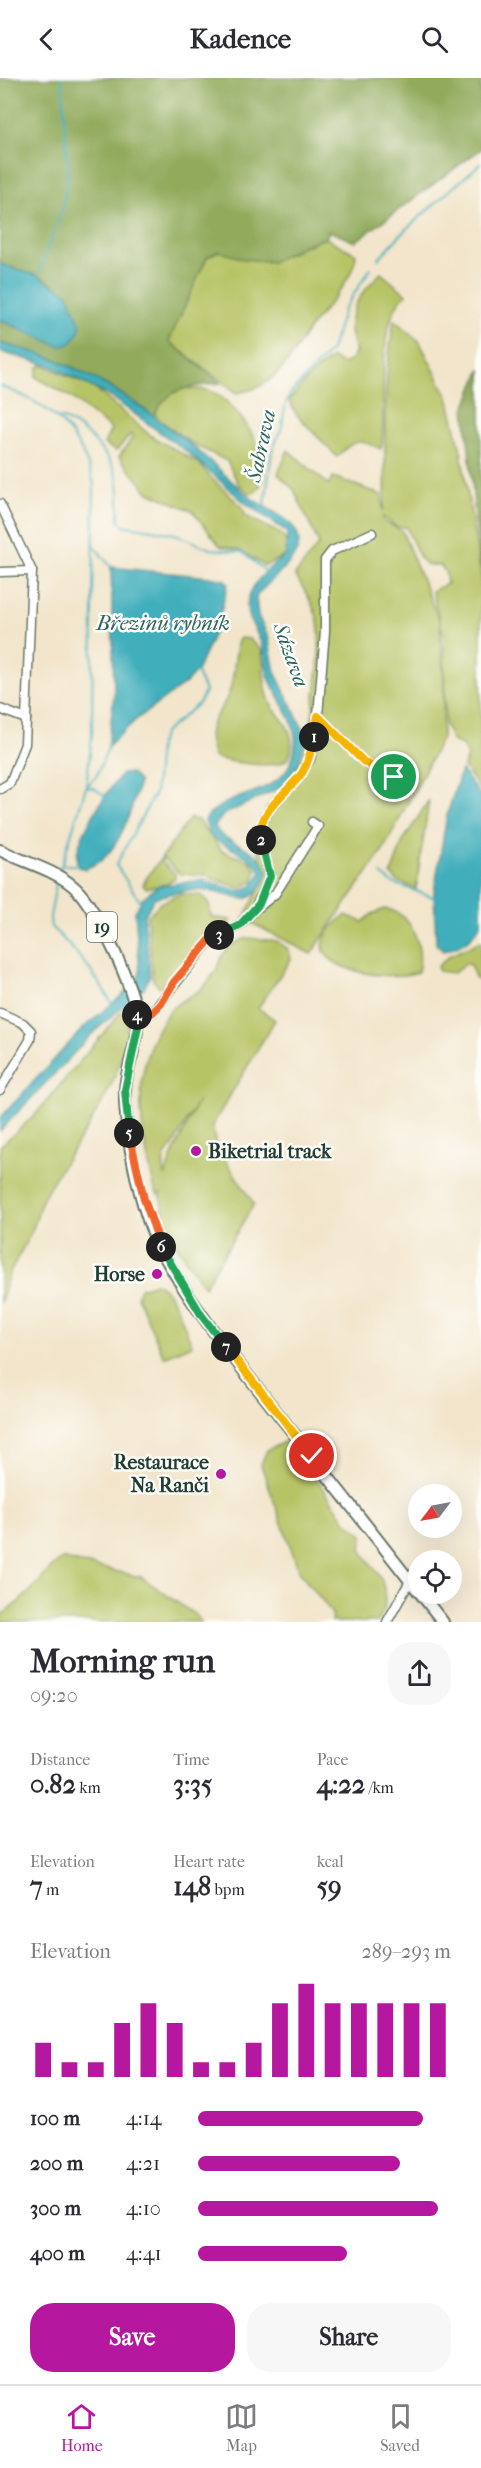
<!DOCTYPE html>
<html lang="en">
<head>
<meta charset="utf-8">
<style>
	:root { --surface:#fff; --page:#f7f7f7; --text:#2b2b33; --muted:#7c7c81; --line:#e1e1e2; --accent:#b5179e }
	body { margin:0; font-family:"IM FELL French Canon",serif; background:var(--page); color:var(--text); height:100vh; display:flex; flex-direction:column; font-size:22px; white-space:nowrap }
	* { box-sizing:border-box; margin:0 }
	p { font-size:20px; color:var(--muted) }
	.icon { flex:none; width:33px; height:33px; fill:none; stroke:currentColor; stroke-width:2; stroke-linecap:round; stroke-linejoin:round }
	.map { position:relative; height:1544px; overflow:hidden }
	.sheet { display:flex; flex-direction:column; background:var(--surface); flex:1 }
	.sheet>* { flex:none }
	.needle { width:39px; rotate:238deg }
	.tools { position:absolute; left:408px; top:1406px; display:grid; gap:12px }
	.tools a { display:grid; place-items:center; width:54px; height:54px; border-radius:50%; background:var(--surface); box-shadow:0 6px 24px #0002; font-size:30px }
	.pin { position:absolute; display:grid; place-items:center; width:51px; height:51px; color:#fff; margin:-26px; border:3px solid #fff; border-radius:50%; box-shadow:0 2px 6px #0007 }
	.km { position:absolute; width:30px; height:30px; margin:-15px; border-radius:50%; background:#222; color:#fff; font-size:16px; line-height:30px; text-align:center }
	.round { display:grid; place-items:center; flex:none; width:63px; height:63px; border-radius:24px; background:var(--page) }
	.summary { display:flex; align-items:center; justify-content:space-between; height:102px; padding:0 30px }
	h1 { font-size:33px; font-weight:700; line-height:45px }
	.figures { display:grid; grid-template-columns:repeat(3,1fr); gap:9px; height:102px; padding:6px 30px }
	.figures div { display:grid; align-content:center }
	.figures b { font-size:26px; font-weight:700 }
	.figures small { font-size:16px; font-weight:400 }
	.figures p { font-size:16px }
	.chart { height:168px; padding:12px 30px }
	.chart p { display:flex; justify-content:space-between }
	.chart svg { width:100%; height:108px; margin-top:6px; stroke:var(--accent); stroke-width:6 }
	.primary-button { display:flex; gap:12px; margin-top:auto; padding:12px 30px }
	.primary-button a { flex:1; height:69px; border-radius:24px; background:var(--accent); color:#fff; font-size:24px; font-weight:700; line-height:69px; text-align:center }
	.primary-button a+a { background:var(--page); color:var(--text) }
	ul { padding:0 30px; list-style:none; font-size:20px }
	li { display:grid; grid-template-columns:96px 72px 1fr; align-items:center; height:45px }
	li i { height:15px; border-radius:8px; background:var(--accent) }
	header { display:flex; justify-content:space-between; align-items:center; height:78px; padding:0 30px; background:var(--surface); font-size:27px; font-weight:700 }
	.menu { display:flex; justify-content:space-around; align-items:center; height:84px; border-top:2px solid var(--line); background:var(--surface); font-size:16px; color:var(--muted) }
	.menu a { display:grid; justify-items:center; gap:3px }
	.menu .selected { color:var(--accent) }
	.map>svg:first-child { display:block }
</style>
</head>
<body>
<header><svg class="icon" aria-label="back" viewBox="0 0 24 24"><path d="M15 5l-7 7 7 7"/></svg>Kadence<svg class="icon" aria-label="search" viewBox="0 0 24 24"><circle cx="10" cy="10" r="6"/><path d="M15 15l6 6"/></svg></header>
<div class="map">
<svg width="481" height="1544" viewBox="0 0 481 1544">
	<rect width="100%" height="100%" fill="#fdfcf7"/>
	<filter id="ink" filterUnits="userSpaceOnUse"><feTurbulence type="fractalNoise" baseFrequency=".0167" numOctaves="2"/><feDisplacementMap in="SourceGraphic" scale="12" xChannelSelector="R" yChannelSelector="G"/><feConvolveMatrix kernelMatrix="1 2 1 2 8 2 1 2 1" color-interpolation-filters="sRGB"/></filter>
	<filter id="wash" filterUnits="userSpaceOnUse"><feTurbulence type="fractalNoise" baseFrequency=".008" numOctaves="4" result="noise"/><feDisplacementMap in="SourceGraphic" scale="24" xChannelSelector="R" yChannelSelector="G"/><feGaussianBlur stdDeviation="1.35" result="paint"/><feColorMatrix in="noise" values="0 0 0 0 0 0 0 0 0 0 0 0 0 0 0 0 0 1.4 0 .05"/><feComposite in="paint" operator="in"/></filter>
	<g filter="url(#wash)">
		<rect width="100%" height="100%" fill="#f2e5cb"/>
		<g fill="#b7c466" stroke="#6b804d" stroke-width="1.5" fill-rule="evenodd">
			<path d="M326 160 356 176C353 207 320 233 304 258 293 276 285 291 267 304 257 311 248 313 237 315L168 263 207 179 218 173C239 180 270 184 292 175 303 170 313 164 326 160Z"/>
			<path d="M381 195 406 216C373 246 388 328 381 371 358 361 355 360 337 379L296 336 289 322C301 308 316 289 333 280L342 286 350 283 356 274C341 242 357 217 381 195Z"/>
			<path d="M394 242 419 263 448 319 461 373 481 498V713L464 689 467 677 462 667 452 663 445 647 444 559 432 513 447 506 445 493 440 487H427L421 482 406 449H397L383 439V443L402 453 440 545 444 604 442 660 383 772 311 876 244 841 266 797C264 787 258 776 257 766 253 731 291 709 303 679 312 657 321 576 319 551 318 533 305 513 295 497L319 466 294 412 278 396 288 372 329 407 333 399 382 417 383 434C387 416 385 401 385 383 384 336 386 288 394 242Z"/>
			<path d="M43 287 94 310 151 358 200 386 209 398 241 428 246 438 281 456 286 463V477L265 488 239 472 220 468 193 433 148 414 119 379 133 359 131 356 116 373 104 366 111 351 71 319 36 299 38 289Z"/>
			<path d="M183 310C195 311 210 310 220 318 242 334 281 390 255 414L250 416 239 407 227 383 193 366 157 340 156 334C161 321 170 313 183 310Z"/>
			<path d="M240 560 249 561 262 573C264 591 263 606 270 624 275 635 287 644 290 655 299 689 274 688 251 686 238 684 226 684 214 679 201 644 218 643 229 615 235 599 234 580 238 563Z"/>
			<path d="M429 722 416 811 397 803 391 796 403 763Z"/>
			<path d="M190 740 198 742 222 773 250 783 256 792 254 803 240 810 203 797 180 796 163 780 161 783 175 796V800L166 806 146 810 143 807 146 801Z"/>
			<path d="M180 816 201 817 209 825 211 839 230 842 229 848C216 858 167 908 159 909L153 902 147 839 160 825Z"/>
			<path d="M385 831C412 834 424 870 418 894 384 906 277 887 346 837L363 844 372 836Z"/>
			<path d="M248 860 277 863 289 872 291 881 258 930 275 942 212 1048 216 1068 254 1126 204 1209C185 1180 161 1151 161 1115L158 1117 155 1112C140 1053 129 994 165 939 175 922 195 919 207 905 225 885 216 869 248 860ZM198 1023 172 1078 165 1098C163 1086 161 1079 171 1071Z"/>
			<path d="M481 863V903L476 901 470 887 466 885 454 895 439 893 437 889 449 878Z"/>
			<path d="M121 934 128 940C126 1011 75 1060 43 1120 39 1129 37 1140 33 1150 26 1167 15 1182 8 1199 5 1207 5 1217 0 1225V1068L34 1038Z"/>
			<path d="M155 1205C174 1211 184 1249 192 1267L164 1279 137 1218 140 1210Z"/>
			<path d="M284 1364 292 1365 345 1442 363 1457 361 1472 381 1500 384 1510 385 1529 378 1544H331L333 1538C324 1521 309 1509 299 1493L261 1387 267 1372Z"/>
			<path d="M62 1481 141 1499 198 1539 201 1544H0V1538C13 1529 25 1519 36 1507 48 1495 46 1492 62 1481Z"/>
		</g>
		<g fill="#91aa5b" stroke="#587448" stroke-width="1.5">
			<path d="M0 0H481V71L355 164 329 153 326 160 304 167 272 184 244 181 218 173 207 179 169 263 220 305C187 310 169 307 153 339L114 311 55 281 0 265V242L46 263 68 215 38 198 0 186Z"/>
			<path d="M481 291V498L465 330Z"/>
		</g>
		<g fill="#3faebb" stroke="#2f7678" stroke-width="1.5">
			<path d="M0 186 38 198 68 215 81 248C75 261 74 268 59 268L0 242Z"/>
			<path d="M0 265C19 270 39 274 57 282 109 305 159 339 202 376 219 390 233 406 250 419 264 431 298 441 299 463 300 483 267 503 256 519L258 538 268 558 275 594 303 651 305 665 299 684 284 708 223 737 215 748C223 768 257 764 268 794 250 839 234 814 202 812 187 811 169 816 154 820L144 839 150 898 144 910 95 953 0 1053V1040L83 950 135 906 140 895 135 834 142 821 157 808 202 802 240 813 252 808 261 795C250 773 227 772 210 758L205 742C226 711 278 721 292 681 304 650 281 628 269 600 264 589 266 576 261 565 258 555 250 545 248 535 242 512 269 489 286 477L287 454 244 424 187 374 111 319 51 288 0 274Z"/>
			<path d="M111 489 210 499 225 502 228 506 217 549 197 593 186 605 137 641 108 668 114 616Z"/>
			<path d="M461 692 481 718V846C471 862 462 869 443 873L436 866 434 814 447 737Z"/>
			<path d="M131 695 139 704C133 728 122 764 103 781 98 785 91 788 86 791L78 789C69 768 107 713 122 696Z"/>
		</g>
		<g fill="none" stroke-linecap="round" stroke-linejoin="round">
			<g stroke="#3faebb" stroke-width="2">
				<path d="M378 181 405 152 481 85"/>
				<path d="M38 198 63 128 68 95 62 0"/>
				<path d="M0 308C52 327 80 353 94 406L92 657 86 709 59 795"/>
				<path d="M60 340C82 346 111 377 117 400 120 413 119 429 119 442L123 447 175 456 210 471 242 474 269 496"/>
				<path d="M264 433 272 373 282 349 285 328 290 316 331 272 344 231 371 190"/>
				<path d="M94 468 111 489"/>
				<path d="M86 709 97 697 109 667"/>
				<path d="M86 709 94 710 107 719"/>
				<path d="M63 787H78"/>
				<path d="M381 796 393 805 436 820"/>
				<path d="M57 801 50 839 51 849C76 872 97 898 113 928"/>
				<path d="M141 825 116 787 155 715 159 667 164 655 200 624 205 613 196 593"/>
			</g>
		</g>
	</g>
	<g filter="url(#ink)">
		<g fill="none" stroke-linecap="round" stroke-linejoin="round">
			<defs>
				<g id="minor">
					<path d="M0 426 32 493 25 666 10 705 0 711"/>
					<path d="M0 494 32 493"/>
					<path d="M0 631 26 641"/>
					<path d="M318 638 364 684 394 699"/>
					<path d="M259 829 275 816 318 748 312 744"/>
					<path d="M0 935 23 945 31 953 30 962 0 1012"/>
					<path d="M137 937 152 935 210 862 240 847 254 833 270 798 260 758 263 743 270 731 301 696 310 681 318 638 325 553V482L332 473 372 455"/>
					<path d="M387 1544 410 1503"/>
				</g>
				<g id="major">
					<path d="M0 772C23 784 53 791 73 808 95 826 136 912 137 941 139 965 126 988 125 1012 124 1052 140 1130 158 1166 189 1226 233 1279 275 1332 323 1392 371 1453 418 1513"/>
					<path d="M420 1515 443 1544"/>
				</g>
			</defs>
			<use href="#minor" stroke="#697869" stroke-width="11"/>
			<use href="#major" stroke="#697869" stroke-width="14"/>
			<use href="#minor" stroke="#fff" stroke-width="8"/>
			<use href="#major" stroke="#fff" stroke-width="10"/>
		</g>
	</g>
	<g fill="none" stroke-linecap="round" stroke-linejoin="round" filter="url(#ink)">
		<defs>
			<path id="split-1" d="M314 659 318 638 364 684 394 699"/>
			<path id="split-2" d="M261 762C255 734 289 714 302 695 309 684 311 672 314 659"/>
			<path id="split-3" d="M219 857 240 847 259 826 270 798 261 762"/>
			<path id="split-4" d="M137 937 152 935 161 926 174 904 210 862 219 857"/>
			<path id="split-5" d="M129 1055 125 1012 138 949 137 937"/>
			<path id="split-6" d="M129 1055 144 1121 161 1169"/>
			<path id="split-7" d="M161 1169 202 1238 226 1269"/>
			<path id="split-8" d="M226 1269 312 1378"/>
		</defs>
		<use href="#split-1" stroke="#fff" stroke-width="12"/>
		<use href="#split-2" stroke="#fff" stroke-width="12"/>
		<use href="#split-3" stroke="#fff" stroke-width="12"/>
		<use href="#split-4" stroke="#fff" stroke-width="12"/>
		<use href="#split-5" stroke="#fff" stroke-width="12"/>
		<use href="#split-6" stroke="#fff" stroke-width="12"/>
		<use href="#split-7" stroke="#fff" stroke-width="12"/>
		<use href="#split-8" stroke="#fff" stroke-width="12"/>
		<use href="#split-1" stroke="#f5b400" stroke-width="8"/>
		<use href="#split-2" stroke="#f5b400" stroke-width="8"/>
		<use href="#split-3" stroke="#22a559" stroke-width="8"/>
		<use href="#split-4" stroke="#f0652b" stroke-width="8"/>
		<use href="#split-5" stroke="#22a559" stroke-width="8"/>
		<use href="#split-6" stroke="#f0652b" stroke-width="8"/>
		<use href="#split-7" stroke="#22a559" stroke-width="8"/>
		<use href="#split-8" stroke="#f5b400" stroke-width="8"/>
	</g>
	<g fill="#b5179e" stroke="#fdfcf7" stroke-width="2">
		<circle cx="196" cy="1073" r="6"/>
		<circle cx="157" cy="1196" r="6"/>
		<circle cx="221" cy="1396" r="6"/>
	</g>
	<g text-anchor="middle" stroke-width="5" stroke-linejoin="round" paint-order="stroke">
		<rect fill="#fdfcf7" stroke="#62766e" stroke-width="1.5" x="87" y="834" width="30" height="30" rx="4.5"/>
		<g font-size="18" font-weight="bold" fill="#1f3d34">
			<text x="102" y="855">19</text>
		</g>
		<g font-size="20" font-weight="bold" fill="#1f3d34" stroke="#fdfcf7" text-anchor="end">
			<text x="208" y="1080" text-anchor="start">Biketrial track</text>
			<text x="145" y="1203">Horse</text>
			<text x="209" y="1391">Restaurace<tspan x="209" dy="23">Na Ranči</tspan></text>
		</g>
		<g font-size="21" font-style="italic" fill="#2a6563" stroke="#fdfcf7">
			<text transform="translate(261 368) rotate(-78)" y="7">Šabrava</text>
			<text x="163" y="552">Březinů rybník</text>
			<text transform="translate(291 577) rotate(70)" y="7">Sázava</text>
		</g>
	</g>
</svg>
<div class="tools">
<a><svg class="needle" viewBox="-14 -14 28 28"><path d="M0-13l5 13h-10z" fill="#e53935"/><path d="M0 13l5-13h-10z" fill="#7c7c81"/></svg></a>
<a><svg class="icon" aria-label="locate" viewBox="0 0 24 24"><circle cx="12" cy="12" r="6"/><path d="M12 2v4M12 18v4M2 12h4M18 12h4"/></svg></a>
</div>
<div class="pin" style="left:394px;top:699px;background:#1e9e55"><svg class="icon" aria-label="arrive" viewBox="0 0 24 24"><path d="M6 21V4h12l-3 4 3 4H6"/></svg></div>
<div class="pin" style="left:312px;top:1378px;background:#d93025"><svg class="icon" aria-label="check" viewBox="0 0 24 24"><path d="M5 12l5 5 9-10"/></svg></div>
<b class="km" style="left:314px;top:659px">1</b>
<b class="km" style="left:261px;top:762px">2</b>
<b class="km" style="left:219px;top:857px">3</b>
<b class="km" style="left:137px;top:937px">4</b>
<b class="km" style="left:129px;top:1055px">5</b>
<b class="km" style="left:161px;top:1169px">6</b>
<b class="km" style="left:226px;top:1269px">7</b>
</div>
<section class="sheet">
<div class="summary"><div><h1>Morning run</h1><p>09:20</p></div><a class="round"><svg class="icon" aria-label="share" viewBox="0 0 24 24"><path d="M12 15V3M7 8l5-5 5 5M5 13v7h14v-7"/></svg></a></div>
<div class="figures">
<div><p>Distance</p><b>0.82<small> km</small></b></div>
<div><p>Time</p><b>3:35</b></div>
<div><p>Pace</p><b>4:22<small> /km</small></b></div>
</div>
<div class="figures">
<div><p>Elevation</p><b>7<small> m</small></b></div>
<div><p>Heart rate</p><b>148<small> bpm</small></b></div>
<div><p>kcal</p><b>59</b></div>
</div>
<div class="chart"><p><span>Elevation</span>289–293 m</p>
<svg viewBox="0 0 160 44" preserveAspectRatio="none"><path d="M5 44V30M15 44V38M25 44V38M35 44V22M45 44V14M55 44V22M65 44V38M75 44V38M85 44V30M95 44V14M105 44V6M115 44V14M125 44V14M135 44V14M145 44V14M155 44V14"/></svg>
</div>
<ul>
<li><b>100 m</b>4:14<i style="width:89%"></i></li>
<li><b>200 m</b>4:21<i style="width:80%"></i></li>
<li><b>300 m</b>4:10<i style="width:95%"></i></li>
<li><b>400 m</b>4:41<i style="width:59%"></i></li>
</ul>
<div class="primary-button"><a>Save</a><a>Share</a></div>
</section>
<nav class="menu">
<a class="selected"><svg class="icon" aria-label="home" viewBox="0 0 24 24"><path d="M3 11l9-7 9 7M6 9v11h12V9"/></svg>Home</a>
<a><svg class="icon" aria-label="map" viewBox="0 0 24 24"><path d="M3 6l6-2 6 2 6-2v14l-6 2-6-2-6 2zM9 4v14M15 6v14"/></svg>Map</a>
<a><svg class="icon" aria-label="saved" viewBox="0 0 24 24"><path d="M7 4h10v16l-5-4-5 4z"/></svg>Saved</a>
</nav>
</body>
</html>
